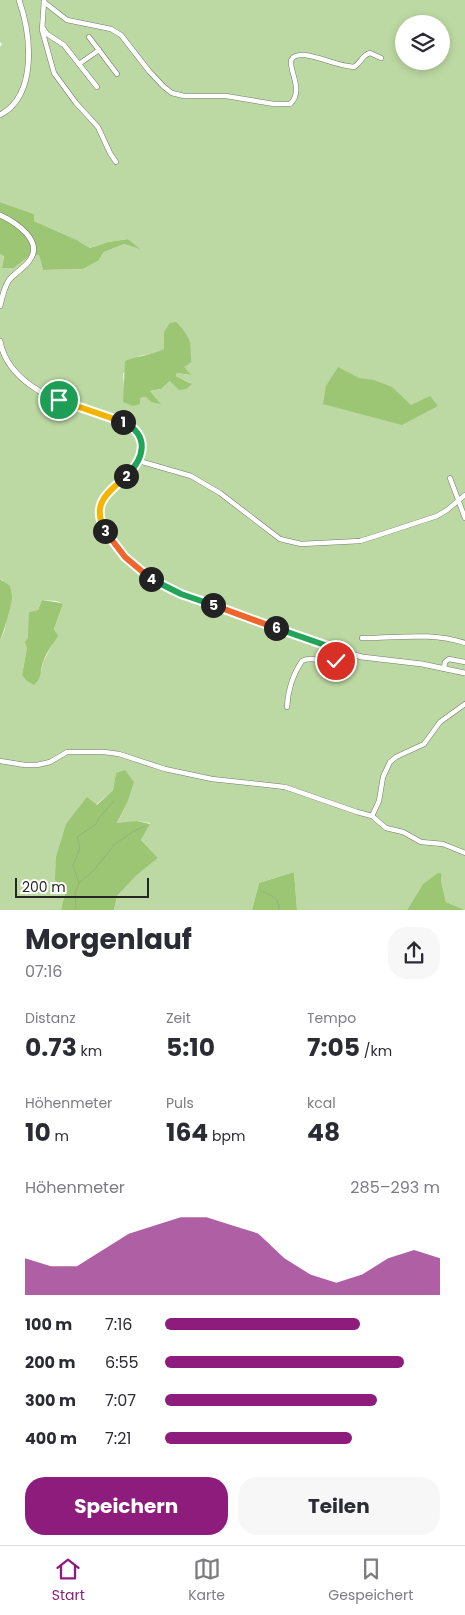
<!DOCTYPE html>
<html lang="de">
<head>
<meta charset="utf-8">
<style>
	:root { --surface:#fff; --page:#f7f7f7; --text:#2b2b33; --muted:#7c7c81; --line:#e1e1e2; --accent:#8e1c7d }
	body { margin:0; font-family:Poppins,sans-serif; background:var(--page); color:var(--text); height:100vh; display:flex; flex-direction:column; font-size:19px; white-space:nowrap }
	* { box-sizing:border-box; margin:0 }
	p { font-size:16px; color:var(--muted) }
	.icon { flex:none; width:28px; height:28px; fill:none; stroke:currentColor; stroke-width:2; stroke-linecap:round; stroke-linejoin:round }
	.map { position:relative; height:910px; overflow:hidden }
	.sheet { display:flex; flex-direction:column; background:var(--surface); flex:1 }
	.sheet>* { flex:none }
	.buttons { position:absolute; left:395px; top:15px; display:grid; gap:10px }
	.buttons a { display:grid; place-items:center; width:55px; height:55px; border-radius:50%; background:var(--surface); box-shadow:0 2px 8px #0003; font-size:25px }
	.scale { position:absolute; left:15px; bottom:12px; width:134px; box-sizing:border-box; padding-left:5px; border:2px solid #252822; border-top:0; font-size:14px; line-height:18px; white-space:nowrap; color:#252822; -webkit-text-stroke:4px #fff; paint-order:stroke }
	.pin { position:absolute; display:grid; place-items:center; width:42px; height:42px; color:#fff; margin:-21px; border:2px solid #fff; border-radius:50%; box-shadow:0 1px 5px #0007 }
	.km { position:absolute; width:25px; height:25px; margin:-12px; border-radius:50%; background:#222; color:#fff; font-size:14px; line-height:25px; text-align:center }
	.round { display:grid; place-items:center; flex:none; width:52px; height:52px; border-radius:20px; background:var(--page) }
	.overview { display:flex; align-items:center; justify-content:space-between; height:85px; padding:0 25px }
	h1 { font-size:28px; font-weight:700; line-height:38px }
	.metrics { display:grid; grid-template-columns:repeat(3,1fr); gap:8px; height:85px; padding:5px 25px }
	.metrics div { display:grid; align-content:center }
	.metrics b { font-size:25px; font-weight:700 }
	.metrics small { font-size:14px; font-weight:400 }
	.metrics p { font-size:14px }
	.chart { height:140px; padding:10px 25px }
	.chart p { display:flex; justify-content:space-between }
	.chart svg { width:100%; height:90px; margin-top:5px; fill:var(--accent); opacity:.7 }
	.primary-button { display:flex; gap:10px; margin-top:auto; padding:10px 25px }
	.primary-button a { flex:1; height:58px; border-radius:20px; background:var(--accent); color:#fff; font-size:20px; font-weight:700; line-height:58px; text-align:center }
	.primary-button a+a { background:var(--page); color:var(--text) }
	ul { padding:0 25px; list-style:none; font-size:16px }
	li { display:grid; grid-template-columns:80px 60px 1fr; align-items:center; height:38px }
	li i { height:12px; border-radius:6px; background:var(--accent) }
	.dock { display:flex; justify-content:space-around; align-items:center; height:70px; border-top:1px solid var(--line); background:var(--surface); font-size:14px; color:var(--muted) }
	.dock a { display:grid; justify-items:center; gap:2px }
	.dock .on { color:var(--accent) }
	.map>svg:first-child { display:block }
</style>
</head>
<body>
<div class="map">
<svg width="465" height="910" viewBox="0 0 465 910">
	<rect width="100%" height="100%" fill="#f2fbeb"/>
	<path fill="#bdd9a3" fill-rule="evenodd" d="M0 0H465V910L446 902 441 881 442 874 423 884 407 910H297L294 872 259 883 252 910H114L117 896 137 875 158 858 141 840 150 823 137 821 117 824 127 803 116 773 113 790 96 805 87 798 61 910H0V640C11 624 5 598 3 580L0 579V254L4 255 2 268H14L28 257 39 255 43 270 83 269 98 261 104 252 124 244 138 248 128 239 108 242 90 248 77 240 34 221V214L0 202V47L2 44 0 42ZM404 24H441V61H404ZM165 339 190 341 189 353 192 362 183 367 190 375 177 373 176 376 191 383 170 381 161 389 150 391 160 403 146 397 140 398 124 386 123 374 139 356 157 353 164 349ZM42 600 57 601 63 604 54 629 57 636 43 662 41 672 22 675 29 638 30 612 38 610Z"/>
	<g fill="#9cc574">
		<path d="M0 202 34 214V221L77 240 90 248 108 242 128 239 140 249 124 244 104 252 98 261 83 269 43 270 39 255 28 257 14 268H2L4 256 0 254Z"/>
		<path d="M176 322C181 326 188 336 190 342 191 349 190 356 192 362L184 367 191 375 177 373 176 376 192 384 186 389 179 390 170 381 161 389 150 391 161 404 151 402 146 397 140 398V404L133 406 123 402 125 361C138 356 152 355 164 349V332L170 323Z"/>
		<path d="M338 367 359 378 374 380 392 387 411 405 430 396 438 406 402 425 323 404 326 386Z"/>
		<path d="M0 579 10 586C11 590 12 595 12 599 11 606 3 635 0 640Z"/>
		<path d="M42 600C50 602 56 601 63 604L54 629 58 636C53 644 46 653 43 662 40 670 42 679 34 685L27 681 22 675 27 648 25 642 28 638 29 612 38 610Z"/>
		<path d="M125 770 134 782 127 803 117 823 137 821 150 824 141 840 158 858 137 875 117 896 114 910H61L66 889 55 880 56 857 66 824 87 797 97 805 113 790 116 773Z"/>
		<path d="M294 872 297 910H252L259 883Z"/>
		<path d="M438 873 442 874 441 881 446 902 465 910H407L423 884Z"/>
	</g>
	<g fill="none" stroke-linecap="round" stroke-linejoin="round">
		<g stroke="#94b377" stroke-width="1">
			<path d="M79 883 73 865 80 848 77 837 96 824 99 818 114 801"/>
			<path d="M261 891C271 896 280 897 279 910"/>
			<path d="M75 910 76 907 75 893 79 883 93 871 115 844 134 831 145 826"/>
		</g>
		<defs>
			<g id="minor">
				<path d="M44 1 42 30 54 73 76 103 98 127 110 153 116 162"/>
				<path d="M44 2 67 20 111 29 121 35 149 71 164 87 172 93 184 96H226L274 104H290C310 86 272 53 305 55 321 57 337 66 354 67 361 63 362 55 370 53L381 58"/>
				<path d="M43 28 47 34 64 45 97 87"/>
				<path d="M89 37 117 74"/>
				<path d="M79 64 99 50"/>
				<path d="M139 461 191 476 220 493 280 539 301 544 360 541 376 536 437 516 447 510 465 495"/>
				<path d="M450 478 465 518"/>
				<path d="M362 638C398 638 430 632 465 643"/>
				<path d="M444 668 445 662 449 659 465 662"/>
				<path d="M287 707C288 691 293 674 302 661 319 653 328 674 344 652"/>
				<path d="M0 761 25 765H37L50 762 67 752H104L119 754 165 769 212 779 285 787 357 812 372 816 386 828 403 832 421 842 443 844 465 853"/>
				<path d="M372 816 379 801 383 777 390 762 396 757 424 744 440 722 465 704"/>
			</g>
			<g id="tertiary">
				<path d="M0 115C38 95 31 34 19 0"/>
				<path d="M0 215C15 222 45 241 29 261 24 268 15 273 9 280 4 288 2 297 0 306"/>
				<path d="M0 341C8 385 60 403 98 415 112 419 130 422 138 435 157 465 110 481 100 503 91 525 127 562 144 574 155 583 168 588 181 594L344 652 362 657 422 664 465 673"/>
			</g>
		</defs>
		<use href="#minor" stroke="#727a6c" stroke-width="5.5"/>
		<use href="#tertiary" stroke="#727a6c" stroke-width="6"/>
		<use href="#minor" stroke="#fff" stroke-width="4.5"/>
		<use href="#tertiary" stroke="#fff" stroke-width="5"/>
	</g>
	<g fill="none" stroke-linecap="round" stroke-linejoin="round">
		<defs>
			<path id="split-1" d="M59 400 123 422"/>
			<path id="split-2" d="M123 422C150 435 145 458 126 476"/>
			<path id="split-3" d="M105 531C91 503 107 494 126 476"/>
			<path id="split-4" d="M105 531 125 557 151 579"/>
			<path id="split-5" d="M151 579 181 594 213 605"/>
			<path id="split-6" d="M213 605 276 628"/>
			<path id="split-7" d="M276 628 339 650"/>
			<path id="split-8" d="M336 661 344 652 339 650"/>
		</defs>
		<use href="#split-1" stroke="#fff" stroke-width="10"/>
		<use href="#split-2" stroke="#fff" stroke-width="10"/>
		<use href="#split-3" stroke="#fff" stroke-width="10"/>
		<use href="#split-4" stroke="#fff" stroke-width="10"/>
		<use href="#split-5" stroke="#fff" stroke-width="10"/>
		<use href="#split-6" stroke="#fff" stroke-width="10"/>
		<use href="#split-7" stroke="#fff" stroke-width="10"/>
		<use href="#split-8" stroke="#fff" stroke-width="10"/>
		<use href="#split-1" stroke="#f5b400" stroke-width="6"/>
		<use href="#split-2" stroke="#22a559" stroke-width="6"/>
		<use href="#split-3" stroke="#f5b400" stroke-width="6"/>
		<use href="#split-4" stroke="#f0652b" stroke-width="6"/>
		<use href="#split-5" stroke="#22a559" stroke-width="6"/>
		<use href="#split-6" stroke="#f0652b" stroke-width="6"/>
		<use href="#split-7" stroke="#22a559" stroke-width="6"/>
		<use href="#split-8" stroke="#f5b400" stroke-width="6"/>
	</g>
</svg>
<div class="buttons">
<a><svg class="icon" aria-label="layers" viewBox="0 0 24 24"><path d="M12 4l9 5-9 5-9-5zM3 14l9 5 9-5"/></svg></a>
</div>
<div class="scale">200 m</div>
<div class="pin" style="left:59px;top:400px;background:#1e9e55"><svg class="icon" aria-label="arrive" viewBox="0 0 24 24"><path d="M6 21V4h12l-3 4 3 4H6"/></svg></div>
<div class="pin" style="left:336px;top:661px;background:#d93025"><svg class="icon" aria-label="check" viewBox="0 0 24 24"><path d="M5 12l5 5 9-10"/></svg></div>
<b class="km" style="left:123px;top:422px">1</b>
<b class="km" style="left:126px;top:476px">2</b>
<b class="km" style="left:105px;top:531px">3</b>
<b class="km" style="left:151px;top:579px">4</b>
<b class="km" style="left:213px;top:605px">5</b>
<b class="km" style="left:276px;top:628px">6</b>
</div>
<section class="sheet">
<div class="overview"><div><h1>Morgenlauf</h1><p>07:16</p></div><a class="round"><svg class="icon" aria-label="share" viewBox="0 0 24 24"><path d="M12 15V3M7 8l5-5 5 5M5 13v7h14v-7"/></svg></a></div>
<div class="metrics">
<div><p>Distanz</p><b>0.73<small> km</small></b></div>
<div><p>Zeit</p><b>5:10</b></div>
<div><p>Tempo</p><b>7:05<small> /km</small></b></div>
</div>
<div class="metrics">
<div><p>Höhenmeter</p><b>10<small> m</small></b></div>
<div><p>Puls</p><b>164<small> bpm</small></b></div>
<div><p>kcal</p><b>48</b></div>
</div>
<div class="chart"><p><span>Höhenmeter</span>285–293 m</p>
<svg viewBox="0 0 160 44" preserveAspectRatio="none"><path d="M0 44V26L10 30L20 30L30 22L40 14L50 10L60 6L70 6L80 10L90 14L100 26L110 34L120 38L130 34L140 26L150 22L160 26V44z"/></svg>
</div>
<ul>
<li><b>100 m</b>7:16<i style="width:71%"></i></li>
<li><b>200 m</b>6:55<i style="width:87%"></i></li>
<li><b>300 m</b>7:07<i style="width:77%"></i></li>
<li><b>400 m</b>7:21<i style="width:68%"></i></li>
</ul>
<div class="primary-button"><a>Speichern</a><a>Teilen</a></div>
</section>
<nav class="dock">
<a class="on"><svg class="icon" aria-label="home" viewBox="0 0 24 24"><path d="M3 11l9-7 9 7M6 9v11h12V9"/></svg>Start</a>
<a><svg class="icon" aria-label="map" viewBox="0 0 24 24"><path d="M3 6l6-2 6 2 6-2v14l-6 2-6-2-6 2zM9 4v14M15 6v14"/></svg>Karte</a>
<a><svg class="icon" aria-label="saved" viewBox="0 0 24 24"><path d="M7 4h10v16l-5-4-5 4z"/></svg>Gespeichert</a>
</nav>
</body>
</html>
